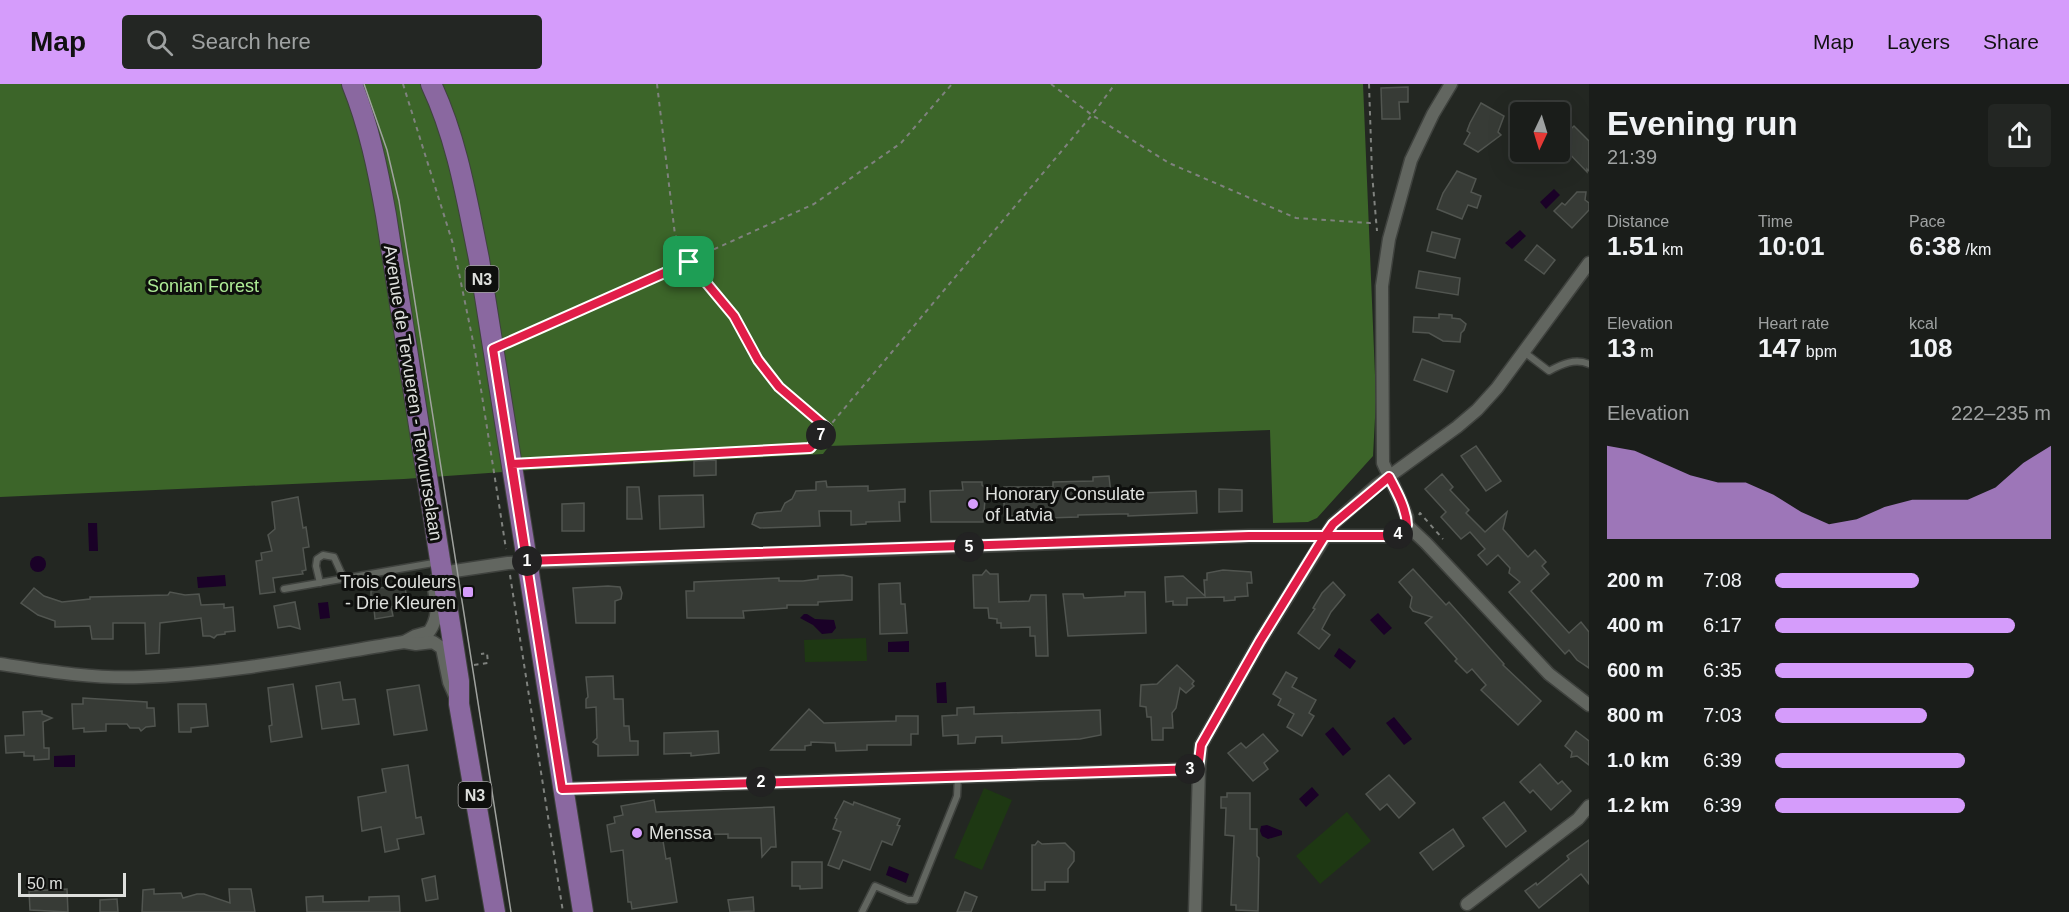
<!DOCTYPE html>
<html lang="en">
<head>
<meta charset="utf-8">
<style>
	:root { --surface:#1a1d1a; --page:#232623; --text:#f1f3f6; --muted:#9fa2a2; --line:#383b39; --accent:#d59cfb }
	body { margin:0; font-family:Arial,sans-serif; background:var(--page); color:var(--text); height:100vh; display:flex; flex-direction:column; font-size:22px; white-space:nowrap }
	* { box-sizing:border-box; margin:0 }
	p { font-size:20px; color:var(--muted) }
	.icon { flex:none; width:33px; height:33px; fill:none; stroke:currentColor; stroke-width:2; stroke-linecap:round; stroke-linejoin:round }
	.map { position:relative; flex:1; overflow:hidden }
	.side { display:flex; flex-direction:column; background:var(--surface); width:480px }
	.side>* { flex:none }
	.needle { width:39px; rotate:184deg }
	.controls { position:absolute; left:1510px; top:18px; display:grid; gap:12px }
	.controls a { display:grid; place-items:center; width:60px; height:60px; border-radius:6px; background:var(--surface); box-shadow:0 6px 24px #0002,0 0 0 2px var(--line); font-size:30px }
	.scale { position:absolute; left:18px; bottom:15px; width:108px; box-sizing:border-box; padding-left:6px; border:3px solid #dee0dd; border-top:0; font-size:16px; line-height:21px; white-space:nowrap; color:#dee0dd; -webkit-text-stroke:4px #0e0f0d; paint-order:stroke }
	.pin { position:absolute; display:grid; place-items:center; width:51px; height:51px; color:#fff; margin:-26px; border-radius:12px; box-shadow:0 3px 9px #0006 }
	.km { position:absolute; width:30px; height:30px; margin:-15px; border-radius:50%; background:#222; color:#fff; font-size:16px; line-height:30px; text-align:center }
	.round { display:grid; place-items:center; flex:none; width:63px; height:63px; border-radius:6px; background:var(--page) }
	.summary { display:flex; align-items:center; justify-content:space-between; height:102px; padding:0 18px }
	h1 { font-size:33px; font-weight:800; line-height:45px }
	.metrics { display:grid; grid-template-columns:repeat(3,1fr); gap:9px; height:102px; padding:6px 18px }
	.metrics div { display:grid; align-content:center }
	.metrics b { font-size:26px; font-weight:800 }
	.metrics small { font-size:16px; font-weight:400 }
	.metrics p { font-size:16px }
	.chart { height:168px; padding:12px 18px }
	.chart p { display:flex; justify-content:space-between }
	.chart svg { width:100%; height:108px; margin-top:6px; fill:var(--accent); opacity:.7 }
	ul { padding:0 18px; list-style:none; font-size:20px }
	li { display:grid; grid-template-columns:96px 72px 1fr; align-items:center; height:45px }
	li i { height:15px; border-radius:8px; background:var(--accent) }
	header { display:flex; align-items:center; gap:36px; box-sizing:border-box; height:84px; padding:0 30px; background:var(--accent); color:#111 }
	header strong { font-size:28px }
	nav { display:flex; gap:33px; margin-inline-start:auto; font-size:21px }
	.search { width:420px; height:54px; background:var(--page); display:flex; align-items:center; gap:15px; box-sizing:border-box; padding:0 21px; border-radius:6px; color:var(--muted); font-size:22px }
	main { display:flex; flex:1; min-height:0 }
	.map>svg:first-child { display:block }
</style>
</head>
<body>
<header>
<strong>Map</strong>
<div class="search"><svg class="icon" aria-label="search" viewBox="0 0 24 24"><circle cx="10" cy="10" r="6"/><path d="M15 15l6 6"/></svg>Search here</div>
<nav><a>Map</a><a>Layers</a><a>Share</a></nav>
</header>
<main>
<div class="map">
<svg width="1589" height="828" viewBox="0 0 1589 828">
	<rect width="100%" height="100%" fill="#232722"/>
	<g fill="#1e3813">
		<path d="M866 554 867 577 805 578 804 556Z"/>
		<path d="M984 704 1012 716 982 786 954 774Z"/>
		<path d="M1347 728 1371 757 1320 800 1296 772Z"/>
	</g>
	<path fill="#3c6529" d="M0 0H1363L1376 315 1373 372 1317 434 1308 438 1273 439 1270 346 829 362 823 370 530 386 404 395 0 413Z"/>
	<g fill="#1a0127">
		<path d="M1554 105 1560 111 1546 125 1540 118Z"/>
		<path d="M1520 146 1526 152 1512 165 1505 159Z"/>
		<path d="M88 439H97L98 467H89Z"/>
		<circle cx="38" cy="480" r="8"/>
		<path d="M225 491 226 502 198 504 197 493Z"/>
		<path d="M328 518 330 534 320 535 318 519Z"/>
		<path d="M1378 529 1392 544 1384 551 1370 536Z"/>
		<path d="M804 530H807L815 535 834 536 836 544 832 549 822 550 813 541 800 534Z"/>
		<path d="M909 557V568H888V558Z"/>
		<path d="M1339 564 1356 577 1350 585 1334 572Z"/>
		<path d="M946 598 947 619H937L936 599Z"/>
		<path d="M1394 633 1412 655 1404 661 1386 639Z"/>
		<path d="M1333 643 1351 665 1343 672 1325 650Z"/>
		<path d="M75 671V683H54V672Z"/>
		<path d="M1312 703 1319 711 1306 723 1299 715Z"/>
		<path d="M1267 741 1282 747V751L1268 755 1262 752 1260 747 1261 742Z"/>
		<path d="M889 782 909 790 906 799 886 791Z"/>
	</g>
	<g fill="#373b36" stroke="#515550" stroke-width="1.5">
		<path d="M1408 3V18H1399L1400 35H1382L1381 4Z"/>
		<path d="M1481 19 1504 32 1498 48 1501 51 1478 68 1464 60 1470 49 1467 47 1470 39Z"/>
		<path d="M1574 42 1589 57V87L1587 85V88L1560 60V55Z"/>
		<path d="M1457 87 1476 95 1471 108 1481 112 1477 124 1468 121 1462 135 1437 125 1443 109Z"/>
		<path d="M1577 108H1586L1585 116 1589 119V126L1572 144 1554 127 1562 119 1565 121Z"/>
		<path d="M1432 148 1460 155 1455 174 1427 167Z"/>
		<path d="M1537 161 1555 176 1544 190 1525 176Z"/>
		<path d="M1419 187 1460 194 1458 211 1416 204Z"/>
		<path d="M1439 230 1452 231V234L1460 235 1466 240 1464 246 1461 249 1460 258 1443 257 1429 249 1413 248 1414 233 1439 234Z"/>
		<path d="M1422 275 1454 287 1447 308 1414 296Z"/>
		<path d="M1476 362 1501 397 1486 407 1461 372Z"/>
		<path d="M716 376V391L694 392V377Z"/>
		<path d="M1442 390 1453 403 1450 406 1469 426 1466 429 1485 448 1507 428 1503 445 1528 473 1535 466 1546 478 1542 482 1549 490 1531 507 1569 549 1581 538 1589 548V584L1577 576 1569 566 1565 570 1509 508 1520 498 1509 489 1510 484 1498 471 1487 481 1478 471 1485 465 1470 448 1461 455 1441 433 1446 428 1425 405Z"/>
		<path d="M1109 392 1111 410 1196 407 1197 429 1128 432V430H1119L1078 431V433L1016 435 1015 432H1004V403H1053V398L1093 397V393Z"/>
		<path d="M826 397 827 403 868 402V407L905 405V418H899L900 437 866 438V440L851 441V427H819L820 442 760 444 752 440 755 431 757 429 781 427 785 419 792 415 796 407 816 406V398Z"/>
		<path d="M962 398H982V401L986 405 983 438H931L930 407 963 406Z"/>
		<path d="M627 403H639L642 435H627Z"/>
		<path d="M1219 405 1242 406V427L1219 428Z"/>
		<path d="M703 411 704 443 660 445 659 412Z"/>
		<path d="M298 413 303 444 306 443 309 463 303 464 306 486 302 487 303 490 273 494 275 508 260 510 256 477 262 476 261 469 272 467 268 451 275 445 272 418Z"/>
		<path d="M584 419V447H562V420Z"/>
		<path d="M1413 485 1446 521 1449 518 1504 580 1503 581 1541 617 1518 641 1481 606 1486 601 1472 585 1467 589 1455 577 1457 575 1425 539 1432 533 1413 527 1410 523 1412 513 1399 498Z"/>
		<path d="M986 486 990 490H998L999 518 1029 517 1031 511H1046L1048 572H1036L1035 552H1030V543L1001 544V539H997V535L989 534 988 524H974L973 491H982Z"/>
		<path d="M1223 486 1251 488 1252 499H1247L1248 512 1235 513V516L1224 517V513L1187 514V521H1173V517L1166 518 1165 493 1183 492 1205 512 1204 496H1207V489Z"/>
		<path d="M843 491 852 493V516L818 518V521H787V524L743 527 744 534H687L686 507H694V498L779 494V497H803L818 495V492Z"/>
		<path d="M1333 498 1345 511 1331 528 1322 545 1330 551 1319 565 1298 549 1315 525 1313 524 1322 509Z"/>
		<path d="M398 499 405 504 408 520 391 523 393 532 375 535 374 525 371 524V507L376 506 377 504 395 503Z"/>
		<path d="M900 499 901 520H905L907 549 880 550 879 500Z"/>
		<path d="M608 502 620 503 622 509 621 515 615 517V539H576L573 504Z"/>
		<path d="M34 504 44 512 62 518 90 515V513L168 511 170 508 185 511 199 510 201 521 224 520V524L233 523 235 547 225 548V550L217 551 214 554 210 552H203L201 534 160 539 159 569 146 570 145 539H113V555H92L90 542 55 543V537L38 531 21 519Z"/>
		<path d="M1125 508H1145L1146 549 1068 552 1063 510H1083L1084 514 1125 512Z"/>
		<path d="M295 518 300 545 290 542 278 544 274 522Z"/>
		<path d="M1177 581 1194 597 1192 600 1194 602 1186 609 1180 604 1176 624 1172 629 1173 644H1163V656H1152L1151 633H1147L1146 623 1140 622 1141 601 1157 600Z"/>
		<path d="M1286 588 1297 594 1292 603 1316 616 1309 629 1314 632 1302 652 1287 643 1294 630 1278 621 1281 615 1273 610Z"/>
		<path d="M613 592 614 615H623L624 642H629L630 657H638V671L598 672V661L593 658 597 654 596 623 586 624V615L588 613 586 593Z"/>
		<path d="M340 598 343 616 355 615 359 640 322 645 316 602Z"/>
		<path d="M293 600 302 653 271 658 269 642 272 641 268 604Z"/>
		<path d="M419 601 427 646 394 651 387 606Z"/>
		<path d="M83 614 147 618V624H154L155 642 146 643 141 647 139 644H130L127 640H106V647L84 648V644L73 645 72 620H83Z"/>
		<path d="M178 620H206L208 642 191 644V648H179Z"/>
		<path d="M974 623V630L1100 626 1101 651 1080 655 1002 659V652L976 653 975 659 958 660V651L943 652 942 632 957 631V624Z"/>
		<path d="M809 625 824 639 896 637V632H918V650H911V661H867V666L836 667 835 659 811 658V661L805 662V666H771Z"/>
		<path d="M42 627V630L52 634 43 638 44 664H49V675L34 676V672H24V668L6 669 5 652 24 651 23 628Z"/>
		<path d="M718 647 719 669 691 672V669L664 670V649Z"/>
		<path d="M1576 647 1589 657V681L1577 672 1571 673 1572 668 1565 662Z"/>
		<path d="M1263 650 1278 667 1264 679 1268 685 1253 697 1228 669 1241 659 1246 664Z"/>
		<path d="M1540 680 1558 700 1562 697 1571 707 1551 726 1533 706 1530 709 1520 698Z"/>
		<path d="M408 681 416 734 421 733 424 750 397 755 399 765 385 768 381 743 362 747 358 713 386 708 382 685Z"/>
		<path d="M1389 691 1415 719 1399 734 1387 720 1380 726 1366 710Z"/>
		<path d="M1227 709H1250V745H1257V772L1259 774 1258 827 1236 826V821H1231L1234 752 1225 751 1226 724H1221V713H1227Z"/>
		<path d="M654 716 656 728 774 723 776 763H771L762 773 761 754H728V750L662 751 666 775 670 774 677 818 632 825 631 818H628L623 766 611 768 607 741 615 739 614 733 623 731 621 722Z"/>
		<path d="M844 717 853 721 854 718 900 735 897 741 900 742 892 761 882 757 870 786 843 776 839 785 828 781 841 748 833 745 837 735 835 734Z"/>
		<path d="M1504 718 1526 747 1506 763 1483 734Z"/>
		<path d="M1453 745 1464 762 1433 786 1420 769Z"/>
		<path d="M1589 756V800L1581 790 1539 824 1525 807 1536 799 1537 801 1569 775 1567 772Z"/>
		<path d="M1038 757 1042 760 1065 759 1074 768V777L1068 785V798H1045V806H1032V761H1035Z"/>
		<path d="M792 778H822V804L800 805V802H792Z"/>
		<path d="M435 792 438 815 426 817 422 795Z"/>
		<path d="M67 805 68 828 30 826 29 807Z"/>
		<path d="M154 805V810L181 809 183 814 197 810H204L230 819 229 805H251L255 828H142L143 806Z"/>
		<path d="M965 808 977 813 971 828H957Z"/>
		<path d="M323 812V818L369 817V813L399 812 400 828H307L306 813Z"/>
		<path d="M753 813 754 827 730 828 728 816Z"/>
		<path d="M117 815 118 828H100V816Z"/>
	</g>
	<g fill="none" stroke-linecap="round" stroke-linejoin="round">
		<defs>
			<g id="service">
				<path d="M1524 268 1549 287C1562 280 1575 274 1589 280"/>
				<path d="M320 499 316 482 317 475 323 471 334 473 344 495"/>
				<path d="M284 505 439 478"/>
				<path d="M862 828 875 802 908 816H915L957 712 958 692"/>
			</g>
			<g id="minor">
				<path d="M1407 441 1426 459 1549 590 1589 621"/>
				<path d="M404 558 415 552 429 548C441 530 436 519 433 499L441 489 508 479 1249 452H1391L1399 450 1407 441V433L1398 411 1383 379 1382 202 1389 155 1411 76 1433 30 1451 0"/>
				<path d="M0 580C46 587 94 595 141 593 229 590 317 572 404 558L416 560 433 558 442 564 449 598 456 614"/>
				<path d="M562 705 1199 685"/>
				<path d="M1467 820 1578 735 1589 722"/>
				<path d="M1195 828 1199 685 1201 661 1260 557 1333 440 1376 402 1457 343 1477 326 1497 304 1589 179"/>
			</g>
			<g id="primary">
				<path d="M352 0C369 42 378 86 386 131L459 597V620L495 828"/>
				<path d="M431 0C457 55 467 116 479 175L583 828"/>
			</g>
		</defs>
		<use href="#service" stroke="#3f423e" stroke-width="9"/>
		<use href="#minor" stroke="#3f423e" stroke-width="15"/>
		<use href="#primary" stroke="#3f423e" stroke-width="22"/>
		<g stroke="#7f827e" stroke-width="2" stroke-dasharray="4.5 4.5" stroke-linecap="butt">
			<path d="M403 0 453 160 475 267 506 465"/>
			<path d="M657 0 675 151 689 178 734 232 758 276 779 302 827 344"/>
			<path d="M1051 0 1092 31 1169 79 1296 134 1370 139 1376 137"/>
			<path d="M1369 0 1372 89 1377 147"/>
			<path d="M509 258 814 120 901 59 952 0"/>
			<path d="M530 379 810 365 1092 31 1115 0"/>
			<path d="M1419 431 1420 429 1443 455"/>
			<path d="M510 491 563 828"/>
			<path d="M474 581 488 579 487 569 481 570"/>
		</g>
		<use href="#service" stroke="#626660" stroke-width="6"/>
		<use href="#minor" stroke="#626660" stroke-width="12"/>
		<use href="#primary" stroke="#8a68a0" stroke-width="20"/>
		<path stroke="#a0a39f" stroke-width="1.5" d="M364 0 387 66 399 117 511 828"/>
	</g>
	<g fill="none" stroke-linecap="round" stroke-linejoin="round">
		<defs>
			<path id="route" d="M689 178 493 265C517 411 539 558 562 705L1198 685 1201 661 1260 557 1324 453 1333 440 1389 393C1397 408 1406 424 1407 441L1399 450 1391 452H1249L527 477 512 380 810 364 827 344 779 303 758 276 734 232 689 178"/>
		</defs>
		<use href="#route" stroke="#fff" stroke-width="12"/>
		<use href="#route" stroke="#e11d48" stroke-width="8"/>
	</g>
	<g fill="#d59cfb" stroke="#0e0f0d" stroke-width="2">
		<circle cx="973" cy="420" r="6"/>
		<rect x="462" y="502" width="12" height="12" rx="3"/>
		<circle cx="637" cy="749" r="6"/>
	</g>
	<g text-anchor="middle" stroke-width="6" stroke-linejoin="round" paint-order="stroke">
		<g fill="#0e0f0d" stroke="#a0a19f" stroke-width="1.5">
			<rect x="465.5" y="182" width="33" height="26" rx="4.5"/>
			<rect x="458.5" y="698" width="33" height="26" rx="4.5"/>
		</g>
		<g font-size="16" font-weight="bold" fill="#dee0dd">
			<text x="482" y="201">N3</text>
			<text x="475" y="717">N3</text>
		</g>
		<g font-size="18" fill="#aeec96" stroke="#0e0f0d">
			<text x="203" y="208">Sonian Forest</text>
		</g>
		<g font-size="18" fill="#dee0dd" stroke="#0e0f0d">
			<text transform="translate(413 309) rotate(81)" y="6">Avenue de Tervueren - Tervuurselaan</text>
		</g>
		<g font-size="18" fill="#dee0dd" stroke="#0e0f0d" text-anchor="start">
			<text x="985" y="416">Honorary Consulate<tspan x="985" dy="21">of Latvia</tspan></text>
			<text x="456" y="504" text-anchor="end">Trois Couleurs<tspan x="456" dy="21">- Drie Kleuren</tspan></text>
			<text x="649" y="755">Menssa</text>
		</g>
	</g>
</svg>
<div class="controls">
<a><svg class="needle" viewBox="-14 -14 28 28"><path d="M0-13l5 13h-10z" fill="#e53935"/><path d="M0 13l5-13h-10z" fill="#9fa2a2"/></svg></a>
</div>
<div class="scale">50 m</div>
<div class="pin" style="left:689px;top:178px;background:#1e9e55"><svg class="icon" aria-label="arrive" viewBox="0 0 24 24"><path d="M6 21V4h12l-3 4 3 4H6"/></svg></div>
<b class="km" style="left:527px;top:477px">1</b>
<b class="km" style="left:761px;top:698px">2</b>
<b class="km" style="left:1190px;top:685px">3</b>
<b class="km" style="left:1398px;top:450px">4</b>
<b class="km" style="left:969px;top:463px">5</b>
<b class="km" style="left:821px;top:351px">7</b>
</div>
<section class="side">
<div class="summary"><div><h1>Evening run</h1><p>21:39</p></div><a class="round"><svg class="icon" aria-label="share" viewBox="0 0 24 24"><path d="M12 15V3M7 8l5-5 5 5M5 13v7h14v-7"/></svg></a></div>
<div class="metrics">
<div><p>Distance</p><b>1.51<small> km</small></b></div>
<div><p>Time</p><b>10:01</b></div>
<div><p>Pace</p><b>6:38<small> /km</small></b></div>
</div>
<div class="metrics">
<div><p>Elevation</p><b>13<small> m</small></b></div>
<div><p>Heart rate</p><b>147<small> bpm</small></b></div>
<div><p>kcal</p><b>108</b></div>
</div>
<div class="chart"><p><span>Elevation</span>222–235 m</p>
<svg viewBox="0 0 160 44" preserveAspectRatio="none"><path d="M0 44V6L10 8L20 13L30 18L40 21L50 21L60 26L70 33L80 38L90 36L100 31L110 28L120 28L130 28L140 23L150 13L160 6V44z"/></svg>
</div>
<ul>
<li><b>200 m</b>7:08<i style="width:52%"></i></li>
<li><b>400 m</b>6:17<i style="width:87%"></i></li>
<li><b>600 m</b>6:35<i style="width:72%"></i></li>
<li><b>800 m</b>7:03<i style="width:55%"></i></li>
<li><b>1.0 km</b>6:39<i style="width:69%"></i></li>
<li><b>1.2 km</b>6:39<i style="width:69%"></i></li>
</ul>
</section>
</main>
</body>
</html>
